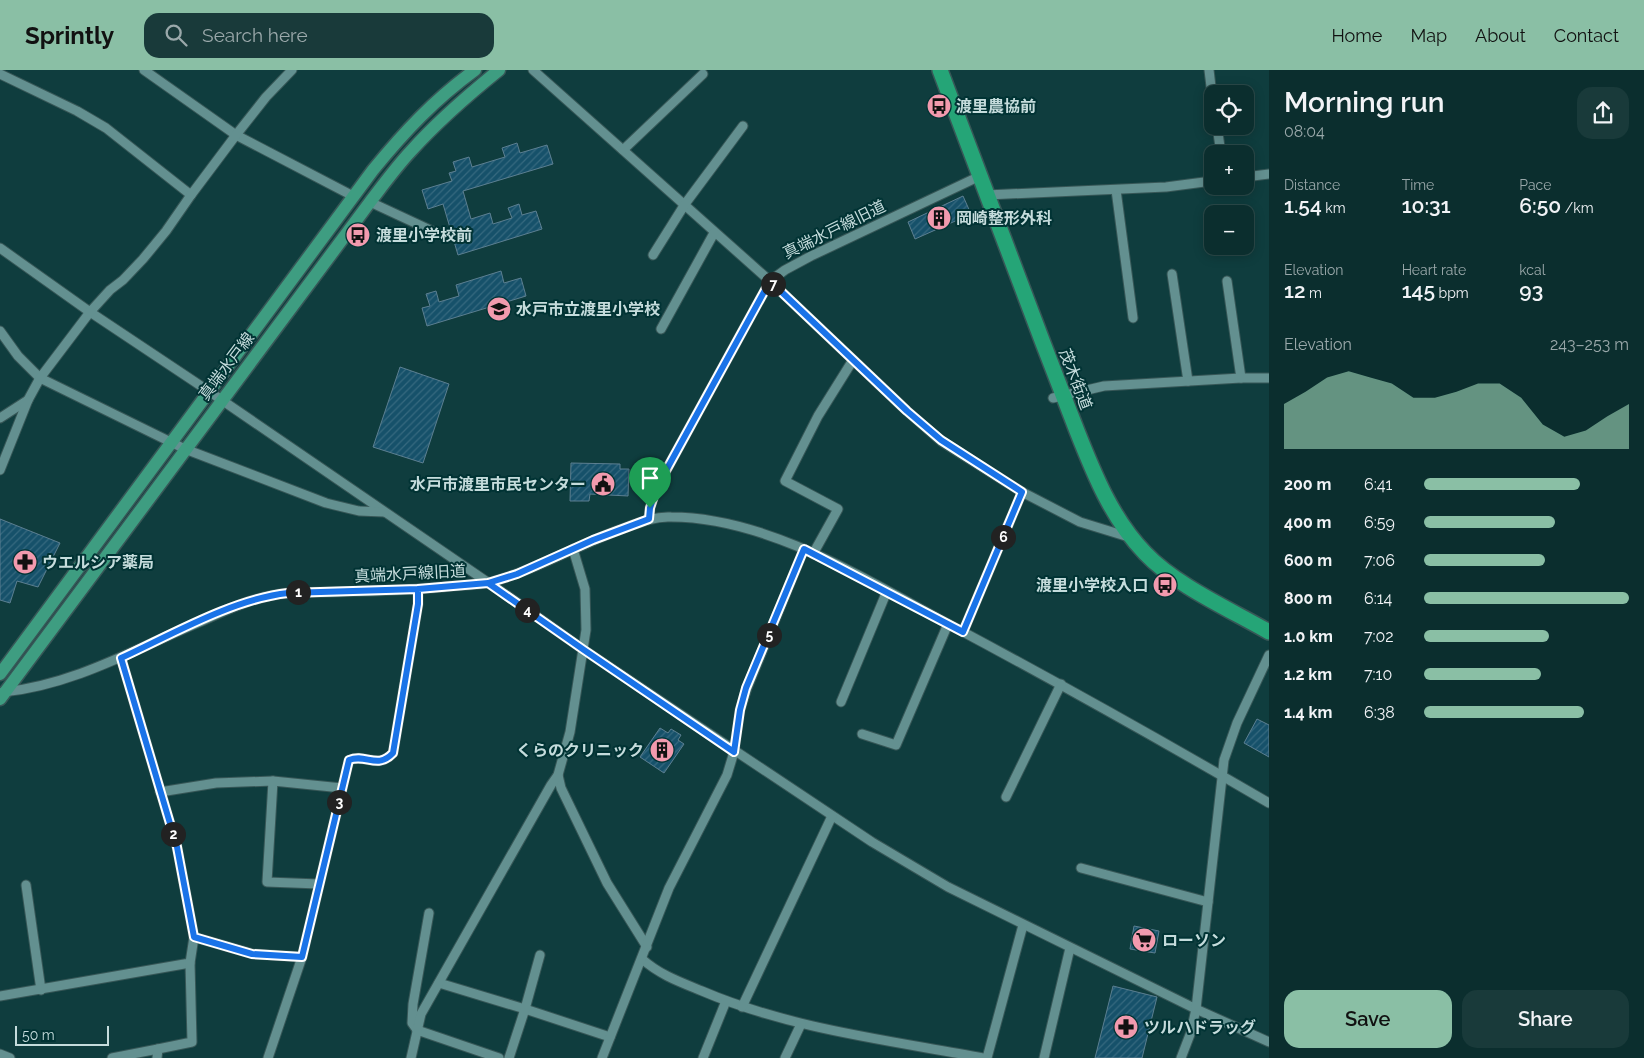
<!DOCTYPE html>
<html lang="en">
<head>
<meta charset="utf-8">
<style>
	:root { --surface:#0b2e2e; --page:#193a3a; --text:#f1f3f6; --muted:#9aa8aa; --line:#2b4a4a; --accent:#8abfa5 }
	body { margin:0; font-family:Raleway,"Noto Sans JP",sans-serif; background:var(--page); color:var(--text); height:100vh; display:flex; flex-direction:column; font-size:19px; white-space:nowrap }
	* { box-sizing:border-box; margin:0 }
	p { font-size:16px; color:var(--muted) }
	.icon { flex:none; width:28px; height:28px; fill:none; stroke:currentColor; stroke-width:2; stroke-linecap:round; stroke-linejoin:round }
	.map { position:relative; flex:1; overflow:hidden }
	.panel { display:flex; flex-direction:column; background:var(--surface); width:375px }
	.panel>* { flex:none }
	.buttons { position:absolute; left:1204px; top:15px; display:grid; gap:10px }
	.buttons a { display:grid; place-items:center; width:50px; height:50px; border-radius:10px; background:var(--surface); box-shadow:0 2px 12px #0003,0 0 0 1px var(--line); font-size:25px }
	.scale { position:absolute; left:15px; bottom:12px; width:94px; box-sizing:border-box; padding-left:5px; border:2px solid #c5dcdc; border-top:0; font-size:14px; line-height:18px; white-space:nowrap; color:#c5dcdc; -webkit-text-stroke:4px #013334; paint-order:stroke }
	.pin { position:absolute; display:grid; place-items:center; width:42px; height:42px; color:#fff; margin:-51px -21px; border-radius:50% 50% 50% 0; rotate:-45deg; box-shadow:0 0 5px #0007 }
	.pin .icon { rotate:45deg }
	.km { position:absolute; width:25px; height:25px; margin:-12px; border-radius:50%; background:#222; color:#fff; font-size:14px; line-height:25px; text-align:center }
	.round { display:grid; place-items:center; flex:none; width:52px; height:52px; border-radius:15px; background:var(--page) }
	.overview { display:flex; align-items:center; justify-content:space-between; height:85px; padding:0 15px }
	h1 { font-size:28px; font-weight:600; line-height:38px }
	.figures { display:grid; grid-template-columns:repeat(3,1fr); gap:8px; height:85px; padding:5px 15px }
	.figures div { display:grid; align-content:center }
	.figures b { font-size:21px; font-weight:600 }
	.figures small { font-size:14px; font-weight:400 }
	.figures p { font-size:14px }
	.chart { height:140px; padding:10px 15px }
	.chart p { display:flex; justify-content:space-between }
	.chart svg { width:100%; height:90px; margin-top:5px; fill:var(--accent); opacity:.7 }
	.action { display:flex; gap:10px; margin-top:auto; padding:10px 15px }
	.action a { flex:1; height:58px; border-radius:15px; background:var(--accent); color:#111; font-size:20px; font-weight:600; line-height:58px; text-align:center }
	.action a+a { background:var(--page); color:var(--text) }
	ul { padding:0 15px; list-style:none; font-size:16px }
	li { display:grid; grid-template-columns:80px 60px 1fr; align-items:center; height:38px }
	li i { height:12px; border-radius:6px; background:var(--accent) }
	header { display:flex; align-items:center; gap:30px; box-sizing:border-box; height:70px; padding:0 25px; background:var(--accent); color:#111 }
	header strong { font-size:24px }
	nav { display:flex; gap:28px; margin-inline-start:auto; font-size:18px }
	.search { width:350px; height:45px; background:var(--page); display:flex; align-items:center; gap:12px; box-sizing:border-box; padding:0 18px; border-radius:15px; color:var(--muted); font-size:19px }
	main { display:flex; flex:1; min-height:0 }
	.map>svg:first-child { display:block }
</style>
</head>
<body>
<header>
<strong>Sprintly</strong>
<div class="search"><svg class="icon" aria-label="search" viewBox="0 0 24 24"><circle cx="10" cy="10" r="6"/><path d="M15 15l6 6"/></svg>Search here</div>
<nav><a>Home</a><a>Map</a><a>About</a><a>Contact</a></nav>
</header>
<main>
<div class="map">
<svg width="1269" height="988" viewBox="0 0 1269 988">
	<defs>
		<pattern id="building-hatch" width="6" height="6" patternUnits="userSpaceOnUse" patternTransform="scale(1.25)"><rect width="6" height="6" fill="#16516a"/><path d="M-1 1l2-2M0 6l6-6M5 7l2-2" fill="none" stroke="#36697f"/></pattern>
	</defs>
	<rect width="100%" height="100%" fill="#0f3d3e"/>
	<g fill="url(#building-hatch)" stroke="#5c7f91">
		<path d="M517 73 520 83 547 75 553 94 463 121 471 149 490 143 493 154 512 148 508 138 519 134 522 145 536 141 542 159 458 185 443 134 428 139 422 120 452 111 449 103 456 101 453 92 469 87 472 97 505 87 502 78Z"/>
		<path d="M963 126 971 144 915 169 908 152Z"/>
		<path d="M501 201 504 213 521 208 526 226 427 256 422 238 430 236 426 224 436 221 439 232 459 226 456 215Z"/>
		<path d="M400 297 449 314 423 393 373 377Z"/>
		<path d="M571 393 620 394V399H629L628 426 590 424 589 431H570Z"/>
		<path d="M0 449 60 473 38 517 17 511 10 533 0 530Z"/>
		<path d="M1257 649 1269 655V687L1244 673Z"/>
		<path d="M660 658 668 663 671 659 681 665 678 670 684 674 664 703 640 687Z"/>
		<path d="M1134 856 1159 861 1155 883 1130 879Z"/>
		<path d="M1113 916 1157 927 1142 988H1095Z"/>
	</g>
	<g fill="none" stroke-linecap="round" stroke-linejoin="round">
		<defs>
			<g id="minor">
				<path d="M144 0 236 65 353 126"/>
				<path d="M533 0 770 211 907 341 941 371 1022 422 1080 452 1132 468"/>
				<path d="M1209 0 1212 25"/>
				<path d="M0 4 77 41 106 58 191 125"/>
				<path d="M1217 56 1221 84"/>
				<path d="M623 80 703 4"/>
				<path d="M1245 107 1269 104"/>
				<path d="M1116 120 1133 248"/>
				<path d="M987 125 1166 117 1212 111"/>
				<path d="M370 132 441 165"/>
				<path d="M0 178 90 242 210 322 515 531 584 580 872 772 948 817 1196 939 1269 972"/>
				<path d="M653 185 685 134 743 56"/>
				<path d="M1172 204 1188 311"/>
				<path d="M1227 211 1241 308"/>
				<path d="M661 259 714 163"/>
				<path d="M0 261 18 286 40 308 185 379 326 433 359 441 384 442"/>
				<path d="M1053 328 1104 316 1241 308H1269"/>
				<path d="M0 348 28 330 40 308 90 242 110 220 123 210 143 189 166 161 191 125 236 65 266 27 292 0"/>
				<path d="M0 400 28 330"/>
				<path d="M649 449 650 438 657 417 770 211 785 200 811 186 980 106"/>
				<path d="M813 484 838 439 785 411 818 346 853 290"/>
				<path d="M963 562 1022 422"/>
				<path d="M3 622C74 615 137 578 202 551 230 538 257 526 288 523 340 521 391 522 443 517 458 515 475 516 491 512 535 500 576 476 619 460 636 454 653 446 671 447 768 447 868 511 952 556 1059 613 1164 672 1269 733"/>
				<path d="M841 632 887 521"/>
				<path d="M862 664 896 675 948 554"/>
				<path d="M558 705 561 718 607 813 647 877"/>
				<path d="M273 711 267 812 319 814"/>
				<path d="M160 722 216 713 273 711 342 718"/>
				<path d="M1006 727 1061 614"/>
				<path d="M1081 798 1208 832"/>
				<path d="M26 815 41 920"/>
				<path d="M429 843 413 934 412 953 417 960 499 988"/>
				<path d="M194 867 253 884 302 887"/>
				<path d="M642 889C660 905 680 912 702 921 791 959 888 970 983 988"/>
				<path d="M439 913 525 939 610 967"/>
				<path d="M0 926 190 893 194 867 177 777 121 588"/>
				<path d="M742 937 832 746"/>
				<path d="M0 984 10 988"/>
				<path d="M112 988 158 979"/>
				<path d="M157 988 158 979 192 972 190 893"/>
				<path d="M268 988 302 887 349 690C366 683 377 700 393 683L418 534V519"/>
				<path d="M411 988 421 944 551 715 558 705 570 662 586 560 585 519 573 479"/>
				<path d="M509 988 525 939 540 885"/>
				<path d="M602 988 669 818 727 705 734 682 740 640 747 618 804 479"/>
				<path d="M703 988 726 931"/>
				<path d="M785 988 801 954"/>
				<path d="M987 988 1023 855"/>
				<path d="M1044 988 1070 878"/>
				<path d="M1181 988 1191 962 1196 939 1224 690 1237 653 1269 585"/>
			</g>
			<g id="major">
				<path d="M0 604 373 100C405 61 434 30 475 0"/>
				<path d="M0 629 370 132C383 115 396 97 411 81 438 51 468 25 499 0"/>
			</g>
			<path id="highway" d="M940 0C974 91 1009 182 1043 273 1054 302 1066 332 1077 361 1094 404 1112 449 1145 483 1175 515 1231 540 1269 562"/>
		</defs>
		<use href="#minor" stroke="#375757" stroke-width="11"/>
		<use href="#major" stroke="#375757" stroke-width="15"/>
		<use href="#highway" stroke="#375757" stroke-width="18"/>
		<use href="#minor" stroke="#639090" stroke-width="9"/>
		<use href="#major" stroke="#3e9d81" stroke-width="12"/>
		<use href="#highway" stroke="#25a577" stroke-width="15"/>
	</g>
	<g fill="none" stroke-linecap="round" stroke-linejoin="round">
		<defs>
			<path id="route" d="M650 438 649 449 593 470 517 504 488 513 418 519 288 523C233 529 171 565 121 588L177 777 194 867 252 884 302 887 349 690C366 683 377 700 393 683L418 534V519L488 513 584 580 734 682 740 640 746 618 804 479 963 562 1022 422 941 370 907 341 770 211 657 417 650 438"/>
		</defs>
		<use href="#route" stroke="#fff" stroke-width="10"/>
		<use href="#route" stroke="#1a73e8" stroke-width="6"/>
	</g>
	<defs>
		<symbol id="bus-disc" viewBox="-11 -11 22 22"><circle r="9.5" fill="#f29aae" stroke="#013334"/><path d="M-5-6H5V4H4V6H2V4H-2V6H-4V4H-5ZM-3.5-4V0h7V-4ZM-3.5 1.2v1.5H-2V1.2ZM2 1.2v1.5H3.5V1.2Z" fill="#111"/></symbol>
		<symbol id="building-disc" viewBox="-11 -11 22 22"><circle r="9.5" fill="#f29aae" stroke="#013334"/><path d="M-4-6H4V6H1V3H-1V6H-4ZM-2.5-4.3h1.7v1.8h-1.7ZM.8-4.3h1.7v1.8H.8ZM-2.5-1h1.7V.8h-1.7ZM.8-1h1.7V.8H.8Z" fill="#111"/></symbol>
		<symbol id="school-disc" viewBox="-11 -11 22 22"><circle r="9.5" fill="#f29aae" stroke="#013334"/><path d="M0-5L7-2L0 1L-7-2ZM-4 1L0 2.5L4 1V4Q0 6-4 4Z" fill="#111"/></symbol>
		<symbol id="civic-disc" viewBox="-11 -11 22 22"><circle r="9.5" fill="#f29aae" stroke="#013334"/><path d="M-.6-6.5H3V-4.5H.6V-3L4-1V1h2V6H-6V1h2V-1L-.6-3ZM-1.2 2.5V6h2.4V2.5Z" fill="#111"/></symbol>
		<symbol id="pharmacy-disc" viewBox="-11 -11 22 22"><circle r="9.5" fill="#f29aae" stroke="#013334"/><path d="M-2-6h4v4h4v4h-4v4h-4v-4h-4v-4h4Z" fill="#111"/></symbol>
		<symbol id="supermarket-disc" viewBox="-11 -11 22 22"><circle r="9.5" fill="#f29aae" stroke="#013334"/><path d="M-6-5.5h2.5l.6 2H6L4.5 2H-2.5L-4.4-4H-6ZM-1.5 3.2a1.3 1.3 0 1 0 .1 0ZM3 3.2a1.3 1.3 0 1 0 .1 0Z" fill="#111"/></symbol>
	</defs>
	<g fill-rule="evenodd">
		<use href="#bus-disc" x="925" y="22" width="28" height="28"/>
		<use href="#building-disc" x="925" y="134" width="28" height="28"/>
		<use href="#bus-disc" x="344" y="151" width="28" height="28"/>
		<use href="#school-disc" x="485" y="225" width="28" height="28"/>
		<use href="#civic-disc" x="589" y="400" width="28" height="28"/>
		<use href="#pharmacy-disc" x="11" y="478" width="28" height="28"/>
		<use href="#bus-disc" x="1151" y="501" width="28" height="28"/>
		<use href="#building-disc" x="648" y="666" width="28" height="28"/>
		<use href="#supermarket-disc" x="1130" y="856" width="28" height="28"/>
		<use href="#pharmacy-disc" x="1112" y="943" width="28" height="28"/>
	</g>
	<g text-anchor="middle" stroke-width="4" stroke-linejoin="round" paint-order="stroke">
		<g font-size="16" font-weight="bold" fill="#c5dcdc" stroke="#013334" text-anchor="start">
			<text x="956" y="42">渡里農協前</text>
			<text x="956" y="154">岡崎整形外科</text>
			<text x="376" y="171">渡里小学校前</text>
			<text x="516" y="245">水戸市立渡里小学校</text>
			<text x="586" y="420" text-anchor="end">水戸市渡里市民センター</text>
			<text x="42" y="498">ウエルシア薬局</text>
			<text x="1148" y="521" text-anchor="end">渡里小学校入口</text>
			<text x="644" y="686" text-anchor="end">くらのクリニック</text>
			<text x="1162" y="876">ローソン</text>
			<text x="1144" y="963">ツルハドラッグ</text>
		</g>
		<g font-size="16" fill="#c5dcdc" stroke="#013334">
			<text transform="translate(834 159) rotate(-26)" y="6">真端水戸線旧道</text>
			<text transform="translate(226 296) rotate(-53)" y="6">真端水戸線</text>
			<text transform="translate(1076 309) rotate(69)" y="6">茂木街道</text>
			<text transform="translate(410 503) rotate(-3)" y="6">真端水戸線旧道</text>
		</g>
	</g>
</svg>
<div class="buttons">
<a><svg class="icon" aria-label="locate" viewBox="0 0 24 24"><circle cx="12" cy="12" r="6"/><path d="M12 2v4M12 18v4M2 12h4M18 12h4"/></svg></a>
<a>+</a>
<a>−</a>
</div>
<div class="scale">50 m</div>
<div class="pin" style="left:650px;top:438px;background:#1e9e55"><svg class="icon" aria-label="arrive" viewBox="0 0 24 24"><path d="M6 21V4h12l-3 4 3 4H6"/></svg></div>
<b class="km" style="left:298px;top:522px">1</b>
<b class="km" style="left:173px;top:764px">2</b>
<b class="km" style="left:339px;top:732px">3</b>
<b class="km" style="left:527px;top:540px">4</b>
<b class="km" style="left:769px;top:565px">5</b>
<b class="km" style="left:1003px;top:467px">6</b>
<b class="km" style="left:773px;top:214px">7</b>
</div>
<section class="panel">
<div class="overview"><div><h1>Morning run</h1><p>08:04</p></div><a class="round"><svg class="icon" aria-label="share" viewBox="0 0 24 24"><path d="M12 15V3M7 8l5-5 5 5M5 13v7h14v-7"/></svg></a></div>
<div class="figures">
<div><p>Distance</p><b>1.54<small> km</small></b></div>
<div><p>Time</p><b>10:31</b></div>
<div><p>Pace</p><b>6:50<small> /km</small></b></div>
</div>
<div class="figures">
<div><p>Elevation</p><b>12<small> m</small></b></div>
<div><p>Heart rate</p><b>145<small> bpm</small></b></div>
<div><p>kcal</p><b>93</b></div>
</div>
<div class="chart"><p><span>Elevation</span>243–253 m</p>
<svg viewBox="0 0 160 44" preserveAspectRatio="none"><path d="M0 44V22L10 16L20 9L30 6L40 9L50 12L60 19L70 19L80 16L90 12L100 12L110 19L120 32L130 38L140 35L150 28L160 22V44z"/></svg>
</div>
<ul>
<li><b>200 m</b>6:41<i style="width:76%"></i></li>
<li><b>400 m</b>6:59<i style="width:64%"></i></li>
<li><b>600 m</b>7:06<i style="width:59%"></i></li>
<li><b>800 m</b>6:14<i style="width:100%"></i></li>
<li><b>1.0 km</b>7:02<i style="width:61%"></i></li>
<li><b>1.2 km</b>7:10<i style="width:57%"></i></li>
<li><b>1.4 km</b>6:38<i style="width:78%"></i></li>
</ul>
<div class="action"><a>Save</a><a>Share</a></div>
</section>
</main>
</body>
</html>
